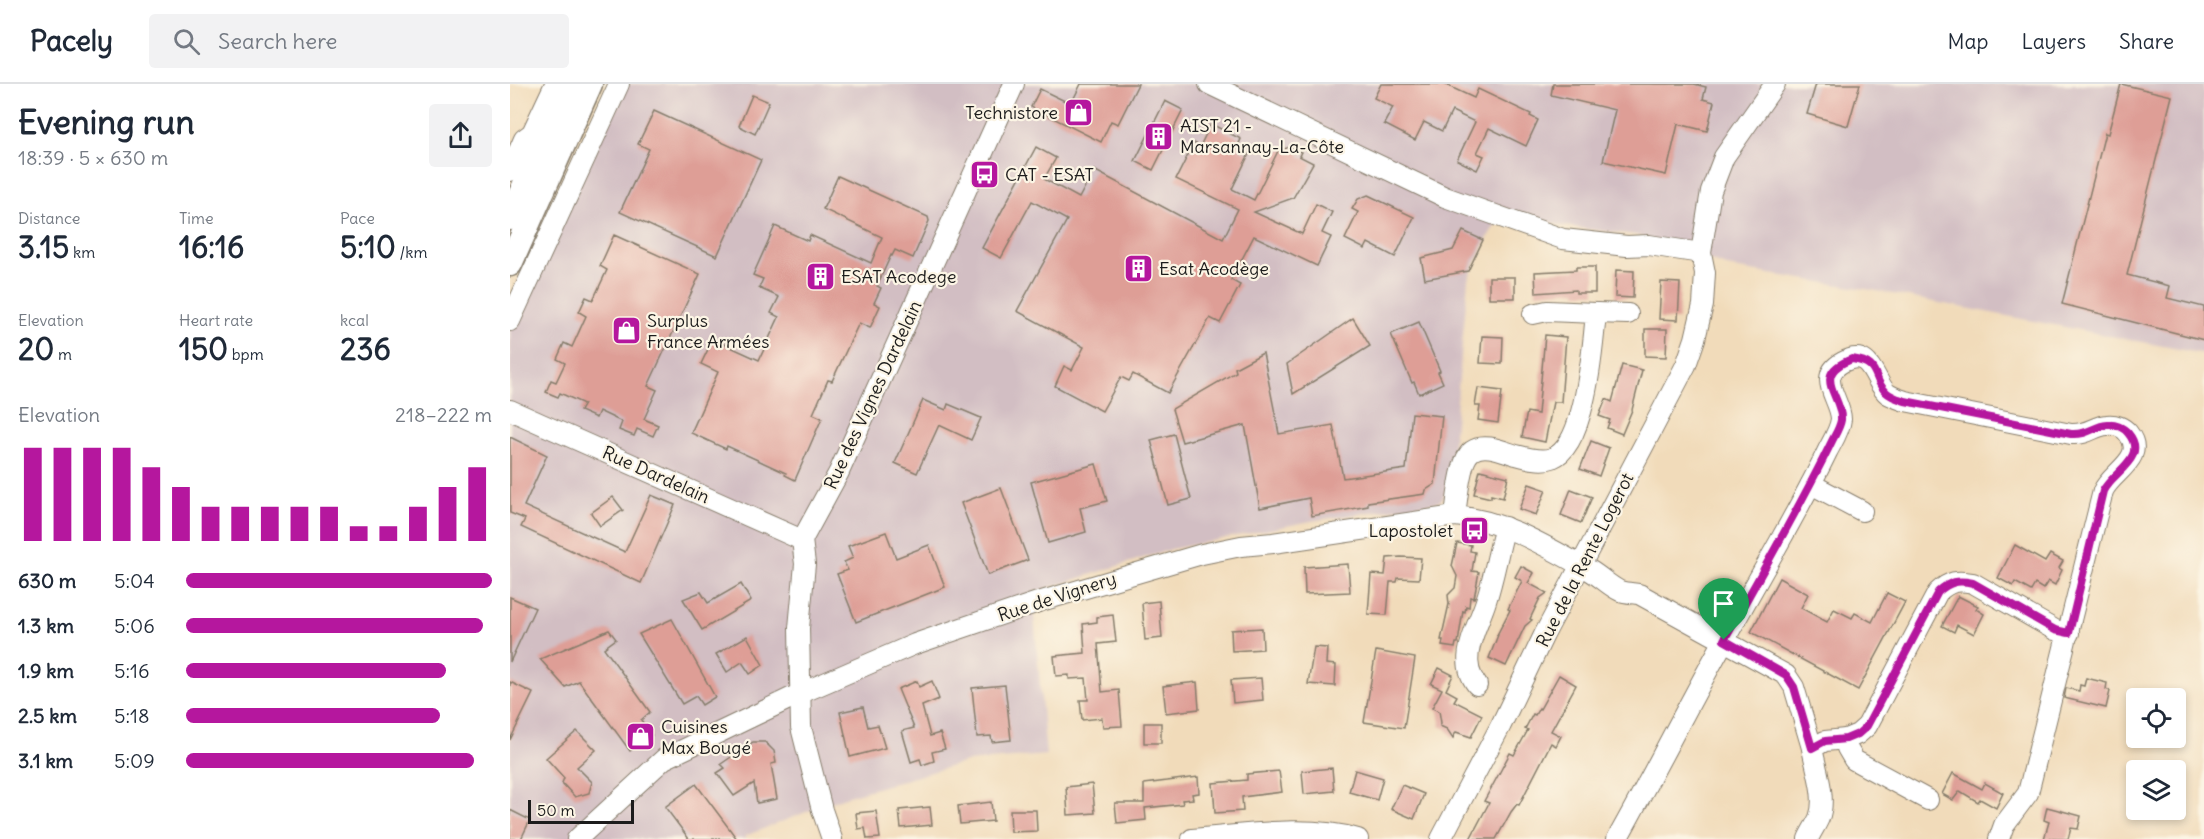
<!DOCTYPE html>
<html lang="en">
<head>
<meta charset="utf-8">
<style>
	:root { --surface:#fff; --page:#f2f2f3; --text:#1f2937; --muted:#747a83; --line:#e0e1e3; --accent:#b5179e }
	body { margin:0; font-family:Delius,sans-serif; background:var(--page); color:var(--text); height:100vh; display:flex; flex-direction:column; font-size:22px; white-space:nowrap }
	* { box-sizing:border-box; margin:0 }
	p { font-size:20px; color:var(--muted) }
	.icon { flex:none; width:33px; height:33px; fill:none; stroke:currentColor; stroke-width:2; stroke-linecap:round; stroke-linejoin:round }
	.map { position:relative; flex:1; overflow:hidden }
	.panel { display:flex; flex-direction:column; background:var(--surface); width:510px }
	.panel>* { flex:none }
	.tools { position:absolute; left:1616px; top:604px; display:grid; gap:12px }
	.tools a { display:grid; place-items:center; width:60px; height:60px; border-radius:6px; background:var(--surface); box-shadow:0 3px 9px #0003; font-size:30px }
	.scale { position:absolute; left:18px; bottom:15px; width:106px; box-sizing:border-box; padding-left:6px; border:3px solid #1c1c1c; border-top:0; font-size:16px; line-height:21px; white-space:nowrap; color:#1c1c1c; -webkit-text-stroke:4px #fcf5e5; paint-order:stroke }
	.pin { position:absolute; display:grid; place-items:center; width:51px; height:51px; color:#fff; margin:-62px -26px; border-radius:50% 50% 50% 0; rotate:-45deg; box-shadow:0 0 6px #0007 }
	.pin .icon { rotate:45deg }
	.round { display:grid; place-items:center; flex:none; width:63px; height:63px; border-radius:6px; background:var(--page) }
	.summary { display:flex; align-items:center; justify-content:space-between; height:102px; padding:0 18px }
	h1 { font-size:33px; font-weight:700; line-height:45px }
	.metrics { display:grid; grid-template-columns:repeat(3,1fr); gap:9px; height:102px; padding:6px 18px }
	.metrics div { display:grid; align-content:center }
	.metrics b { font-size:30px; font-weight:700 }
	.metrics small { font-size:16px; font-weight:400 }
	.metrics p { font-size:16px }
	.chart { height:168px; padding:12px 18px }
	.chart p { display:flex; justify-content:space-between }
	.chart svg { width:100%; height:108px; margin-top:6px; stroke:var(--accent); stroke-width:6 }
	ul { padding:0 18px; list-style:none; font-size:20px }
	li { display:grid; grid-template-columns:96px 72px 1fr; align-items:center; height:45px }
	li i { height:15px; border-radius:8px; background:var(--accent) }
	header { display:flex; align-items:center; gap:36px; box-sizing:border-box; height:84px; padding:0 30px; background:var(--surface); border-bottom:2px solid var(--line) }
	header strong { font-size:28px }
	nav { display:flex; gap:33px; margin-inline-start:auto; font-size:21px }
	.search { width:420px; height:54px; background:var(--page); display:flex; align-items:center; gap:15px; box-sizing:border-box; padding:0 21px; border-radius:6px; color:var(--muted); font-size:22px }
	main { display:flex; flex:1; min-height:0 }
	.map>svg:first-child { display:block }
</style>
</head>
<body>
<header>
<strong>Pacely</strong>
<div class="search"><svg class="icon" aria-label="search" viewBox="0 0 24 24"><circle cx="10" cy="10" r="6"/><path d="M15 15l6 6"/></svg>Search here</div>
<nav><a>Map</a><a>Layers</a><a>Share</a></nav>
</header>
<main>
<section class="panel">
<div class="summary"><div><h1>Evening run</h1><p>18:39 · 5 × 630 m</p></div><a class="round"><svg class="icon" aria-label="share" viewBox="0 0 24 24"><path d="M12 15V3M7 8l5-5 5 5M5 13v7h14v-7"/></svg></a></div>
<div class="metrics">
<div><p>Distance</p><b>3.15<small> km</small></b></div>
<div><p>Time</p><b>16:16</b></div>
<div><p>Pace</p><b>5:10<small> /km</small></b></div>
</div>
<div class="metrics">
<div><p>Elevation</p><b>20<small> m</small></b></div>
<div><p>Heart rate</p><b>150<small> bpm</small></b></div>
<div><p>kcal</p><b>236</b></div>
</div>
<div class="chart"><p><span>Elevation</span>218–222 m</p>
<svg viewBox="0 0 160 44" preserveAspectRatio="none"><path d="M5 44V6M15 44V6M25 44V6M35 44V6M45 44V14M55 44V22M65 44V30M75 44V30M85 44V30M95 44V30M105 44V30M115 44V38M125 44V38M135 44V30M145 44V22M155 44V14"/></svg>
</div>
<ul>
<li><b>630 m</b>5:04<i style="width:100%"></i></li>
<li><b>1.3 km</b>5:06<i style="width:97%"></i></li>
<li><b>1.9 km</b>5:16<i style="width:85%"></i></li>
<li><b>2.5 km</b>5:18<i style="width:83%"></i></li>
<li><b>3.1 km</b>5:09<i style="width:94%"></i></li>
</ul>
</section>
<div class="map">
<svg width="1694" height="755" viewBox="0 0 1694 755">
	<rect width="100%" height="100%" fill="#fcf5e5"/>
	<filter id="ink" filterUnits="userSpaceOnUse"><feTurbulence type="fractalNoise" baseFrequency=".0167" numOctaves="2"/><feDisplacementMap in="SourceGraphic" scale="12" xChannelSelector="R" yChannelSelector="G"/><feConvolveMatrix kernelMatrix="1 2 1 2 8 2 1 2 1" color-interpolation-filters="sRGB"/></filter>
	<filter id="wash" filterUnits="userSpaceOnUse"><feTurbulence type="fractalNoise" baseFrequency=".008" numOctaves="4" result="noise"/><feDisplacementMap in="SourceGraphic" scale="24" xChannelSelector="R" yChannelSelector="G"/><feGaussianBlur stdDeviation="1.35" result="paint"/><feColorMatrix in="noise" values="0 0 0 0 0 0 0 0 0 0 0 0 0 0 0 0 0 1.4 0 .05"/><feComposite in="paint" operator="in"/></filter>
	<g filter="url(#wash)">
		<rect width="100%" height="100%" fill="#f1dbba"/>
		<path fill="#d2bec3" d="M101 0H1694V270L1362 206 1222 184 1126 151 1053 142 995 126 979 151 958 195 942 372 934 412 929 418 801 437 662 465 522 509 536 671 456 678 332 714 235 752 236 755H0V220Z"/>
		<g id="blocks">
			<g fill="#de9e96">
				<path d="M571 0H628L608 40 601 37 591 58 521 23 530 5 561 20Z"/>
				<path d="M871 0H934L964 14 968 5 1021 30 1020 32 1028 36 1016 62 979 44 967 69 974 72 967 86 947 76 965 38 942 27 932 47 914 38 905 56 874 40 883 23 864 14Z"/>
				<path d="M1043 0H1184L1196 3 1193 15 1204 18 1197 47 1168 40 1156 91 1093 77 1105 26 1041 11Z"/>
				<path d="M1306 0H1350L1338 42 1297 30Z"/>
				<path d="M1611 0 1662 12 1617 191 1660 202 1657 214 1694 223V256L1552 220 1595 49 1598 50Z"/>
				<path d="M242 11 259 18 245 50 229 42Z"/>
				<path d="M655 17 673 26 643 86 625 77Z"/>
				<path d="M144 27 251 76 207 172 110 128 139 65 128 60Z"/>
				<path d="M701 40 731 55 727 64 739 70 722 105 744 116 768 67 780 63 791 68 789 72 803 79 783 114 744 128 792 150 806 120 822 128 812 149 821 153 807 182 744 152 721 196 730 201 710 239 700 234 658 309 623 290 619 297 611 293 592 327 545 302 554 282 562 286 574 263 507 227 557 136 522 117 491 174 472 164 526 63 546 74 534 95 569 114 584 86 713 155 728 125 666 95 684 59 690 62Z"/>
				<path d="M328 92 418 133 419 137 403 174 385 166 382 172 381 171 367 202 371 204 364 219 370 222 360 244 349 239 322 297 318 296 303 330 312 334 285 396 275 391 276 389 217 362 216 365 181 349 208 288 191 280 203 255 249 276 269 233 261 229 269 213 249 204 253 195 243 191 265 142 298 157 300 151 361 179 372 153 313 125Z"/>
				<path d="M858 111 904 133 885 173 858 159 855 165 835 155 848 128 842 125 848 115Z"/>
				<path d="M953 147 973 156 958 187 915 195 911 174 943 166Z"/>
				<path d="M104 151 190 190 138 302 147 306 134 335 148 341 143 352 127 345 124 352 109 346 112 338 89 327 86 334 70 327 74 320 50 309 48 313 36 308 41 296 46 298 55 279 47 275 54 259 62 263 76 232 69 228 76 213 83 216 97 186 90 182Z"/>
				<path d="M1066 183H1085V209H1066V206L1026 209 1025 188 1066 186Z"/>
				<path d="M1106 186 1124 187 1123 214 1105 213Z"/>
				<rect x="979" y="193" width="26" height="21"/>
				<path d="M1151 198 1170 199 1168 236 1149 235Z"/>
				<path d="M843 234 860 262 783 310 777 280Z"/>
				<path d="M909 238 930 287 928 288 933 299 909 310 904 298 902 299 881 250Z"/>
				<path d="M1135 245H1157L1156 273 1135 272Z"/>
				<path d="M1035 251 1056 253 1051 318H1043L1035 358 1012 353 1017 328 1028 330Z"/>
				<path d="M972 252 993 253 992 280 970 279Z"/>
				<path d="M753 269 769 350 823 341 833 394 896 385 902 329 932 332 925 400 916 406 915 410 858 418V422L802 432 799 414 750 424 735 341 672 358 662 325 726 288 725 284Z"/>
				<path d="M1112 281 1132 286 1122 326 1112 350 1097 344 1100 336 1089 332 1096 315 1102 318Z"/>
				<path d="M968 304 992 307 988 339 968 336 970 322H965Z"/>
				<path d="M413 316 436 326 438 320 471 334 461 356 429 341 407 389 385 379Z"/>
				<path d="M664 350 681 415 658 421 641 356Z"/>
				<path d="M0 353 37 371 14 422 115 468 141 411 165 421 131 499 11 443 15 435 0 429Z"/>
				<path d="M1081 357 1099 364 1089 392 1070 385Z"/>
				<path d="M586 380 597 417 570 424 576 448 538 459 521 398Z"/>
				<path d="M970 386 998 393 993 414 981 411V414L964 410Z"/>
				<path d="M1019 400 1036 406 1026 431 1009 425Z"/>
				<path d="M491 404 518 476 478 491 451 419Z"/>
				<path d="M1061 405 1082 413 1071 439 1051 431Z"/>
				<path d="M103 413 113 426 90 442 81 429Z"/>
				<path d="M376 448 386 474 419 461 435 503 346 538 327 490 338 486 334 478 343 474 338 462Z"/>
				<path d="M947 459 961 461 960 467 965 468 962 487 969 488 964 514 960 513 959 523 956 522 955 528 953 527 948 559H946L945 564 932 562 933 556H931L939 520 938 511 945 504 947 492 942 482Z"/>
				<path d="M1505 461 1535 478 1540 470 1553 477 1549 484 1552 486 1545 501 1538 497 1533 505 1525 500 1521 507 1505 498 1503 502 1488 494Z"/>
				<path d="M891 473 911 474 909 495 888 494 887 498H880L877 531 858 530 861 490 875 491 877 474Z"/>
				<path d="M838 480 840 508 795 510 794 483Z"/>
				<path d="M1011 482 1024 489 1018 499 1037 509 1030 514 1020 535 1022 536 1015 542 996 582 979 574 988 551H987L1000 526 998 525 1012 497 1005 493Z"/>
				<path d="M1269 494 1298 510 1291 524 1317 538 1324 525 1342 534 1345 529 1362 538 1377 509 1395 518 1348 606 1241 548Z"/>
				<path d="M231 500 241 517 192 546 173 515 191 508 198 519Z"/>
				<path d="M1448 512 1468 522 1466 525 1474 530 1464 550 1447 541 1444 548 1432 542Z"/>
				<path d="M0 513 25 524 0 578Z"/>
				<path d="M649 517 652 554 635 556 632 519Z"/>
				<path d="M603 531 606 558 588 560 592 608 609 606 612 642 593 643 592 634 572 636 570 616H578L576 594 559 595V591L546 592 544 572 575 569 573 540 587 538V533Z"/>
				<path d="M162 535 205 613 192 621 186 612 172 620 129 550Z"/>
				<path d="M752 544 753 565 722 567 721 546Z"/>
				<path d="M99 546 106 555 94 564 140 628 131 636 142 651 120 667 69 597 55 603 30 575Z"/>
				<path d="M237 552 253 581 240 590 232 578 217 588 206 570Z"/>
				<path d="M804 563 817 564 816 580 826 581 825 602 798 600Z"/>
				<path d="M866 567 905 574 894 644 854 638Z"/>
				<path d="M929 584 943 591 936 606 947 612 944 617 972 631 961 653 946 648 943 654 937 645 930 642 931 639 929 627 922 624 932 605 921 600Z"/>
				<path d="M1049 591 1066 601 1041 647 1051 652 1046 662 1041 659 1009 721 1007 720 1001 728 986 755H960L979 719 974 717 984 699 1000 669 1004 671 1018 646 1015 645 1023 630 1025 631 1029 624 1030 625Z"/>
				<path d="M751 594 753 616 723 619 721 596Z"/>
				<path d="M1576 594 1597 599 1596 605 1600 607 1596 624 1554 614 1556 604 1569 607 1570 601 1574 602Z"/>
				<path d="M407 597 409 603 422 597 429 615 412 622 420 652 430 649 435 665 422 668 424 677 412 681 410 675 401 678 392 647 404 644 388 605Z"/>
				<path d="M0 598 23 609 0 656Z"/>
				<path d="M687 598 689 625 656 629 653 602Z"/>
				<path d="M495 601 501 656 482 658 481 652 467 653 462 604Z"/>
				<path d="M353 623 358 643 368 641 375 664 340 673 330 628Z"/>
				<rect x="634" y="639" width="17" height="20"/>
				<path d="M67 647 86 666 67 683 82 698 79 709 65 713 52 699 54 694 36 674Z"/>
				<path d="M243 658H255L264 667 266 679 261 680 267 715 247 719 244 699 224 712 207 689 215 684 211 680Z"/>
				<path d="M822 684 824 707 794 710 792 687Z"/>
				<path d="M845 686 873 694 867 716 839 708Z"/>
				<path d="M769 687 772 708 732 713 733 727 705 729 703 699 737 696V690Z"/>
				<path d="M1443 689 1472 705 1475 699 1493 709 1486 724 1470 715 1468 718 1450 707 1443 716 1432 710Z"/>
				<path d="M688 693 689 709 682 710 683 715 672 716 673 720 635 724 636 736 607 739 605 719H634V700Z"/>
				<path d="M186 700 227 755H179L155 723Z"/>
				<path d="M582 700 585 729 558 731 556 703Z"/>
				<path d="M892 701 914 710 904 735 881 725Z"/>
				<path d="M481 718 483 737 450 740 448 722Z"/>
				<path d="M420 723 422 741 391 744 389 726Z"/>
				<path d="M1537 723 1571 732 1568 745 1561 744 1558 755H1534L1539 738 1534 736Z"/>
				<path d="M0 726 20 736 11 755H0Z"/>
				<path d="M500 726H526L527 747 501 748Z"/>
				<path d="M366 727 370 754 357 755 355 744 348 745 346 729Z"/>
			</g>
		</g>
	</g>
	<g filter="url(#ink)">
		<use href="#blocks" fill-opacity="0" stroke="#867c6b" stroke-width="1.5"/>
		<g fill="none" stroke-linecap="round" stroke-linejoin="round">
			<defs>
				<g id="minor">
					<path d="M699 0 935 113 1053 155 1117 162 1139 161 1191 169"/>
					<path d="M0 87 14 55 22 49 45 0"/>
					<path d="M1086 229 1118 230"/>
					<path d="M0 237 109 0"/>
					<path d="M0 326 292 456"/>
					<path d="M1301 400 1352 427"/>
					<path d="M945 432C947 418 950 375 962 367 974 358 993 367 1006 371 1017 374 1031 378 1042 374 1076 362 1083 261 1086 229L1037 227 1023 230"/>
					<path d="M292 456 329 388 504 0"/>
					<path d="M292 456 295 480 289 544 291 643 312 726 322 755"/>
					<path d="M967 601C946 575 968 543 976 517 984 493 988 467 995 443"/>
					<path d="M1336 655 1337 664 1344 676 1418 716"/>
					<path d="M67 755 154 675 289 610 405 560 528 518 692 470 731 462 763 459 945 432C994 436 1037 463 1079 486 1090 492 1099 502 1110 507 1116 509 1123 509 1129 510L1276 591 1284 603 1302 664"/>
					<path d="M682 755C736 751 796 740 848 755"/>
					<path d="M931 755 991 641 1034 551 1176 281 1185 255 1193 221 1195 189 1191 169 1201 107 1214 73 1265 0"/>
					<path d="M1107 755C1144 689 1178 621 1215 555 1249 493 1286 432 1317 368 1322 358 1330 346 1331 335 1331 316 1305 293 1333 278 1363 262 1364 300 1378 310 1383 313 1389 315 1395 317L1561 350C1579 351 1583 342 1597 341 1605 340 1613 343 1618 349 1638 374 1601 388 1593 407L1518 709 1494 741 1489 755"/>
					<path d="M1298 755C1301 748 1306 741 1309 734 1317 714 1306 685 1302 664L1315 657 1336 655 1348 650 1357 642 1428 508C1440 497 1447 496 1463 499L1545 546 1559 549"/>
				</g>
				<g id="major">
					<path d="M0 134 60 0"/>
					<path d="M0 180 80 0"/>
				</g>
			</defs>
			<use href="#minor" stroke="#867c6b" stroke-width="22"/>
			<use href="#major" stroke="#867c6b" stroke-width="27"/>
			<use href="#minor" stroke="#fff" stroke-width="20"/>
			<use href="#major" stroke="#fff" stroke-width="24"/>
		</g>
	</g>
	<g fill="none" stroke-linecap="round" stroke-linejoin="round" filter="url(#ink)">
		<defs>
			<path id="route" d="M1342 275C1372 279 1361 294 1376 308 1381 313 1389 315 1395 317L1561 350C1579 351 1584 342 1597 341 1605 340 1613 343 1618 349 1639 374 1602 388 1593 407L1559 549 1545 546 1463 499C1448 496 1440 497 1428 508L1357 642 1348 650 1336 655 1315 657 1302 664 1284 603 1276 591 1214 556C1251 490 1289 425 1322 357 1325 351 1330 343 1331 336 1333 312 1299 291 1342 275Z"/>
		</defs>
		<use href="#route" stroke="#fff" stroke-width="12"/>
		<use href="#route" stroke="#b5179e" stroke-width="8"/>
	</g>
	<defs>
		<symbol id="shop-square" viewBox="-11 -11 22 22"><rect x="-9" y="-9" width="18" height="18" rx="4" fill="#b5179e" stroke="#fcf5e5"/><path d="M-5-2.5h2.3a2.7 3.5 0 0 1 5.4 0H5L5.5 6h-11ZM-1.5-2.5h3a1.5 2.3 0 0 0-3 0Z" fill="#fff"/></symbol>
		<symbol id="building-square" viewBox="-11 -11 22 22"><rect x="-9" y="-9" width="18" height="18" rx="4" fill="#b5179e" stroke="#fcf5e5"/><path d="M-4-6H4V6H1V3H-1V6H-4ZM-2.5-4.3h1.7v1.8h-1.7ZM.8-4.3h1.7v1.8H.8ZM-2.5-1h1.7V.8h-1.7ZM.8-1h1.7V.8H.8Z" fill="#fff"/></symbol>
		<symbol id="bus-square" viewBox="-11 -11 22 22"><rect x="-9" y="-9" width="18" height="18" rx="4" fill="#b5179e" stroke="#fcf5e5"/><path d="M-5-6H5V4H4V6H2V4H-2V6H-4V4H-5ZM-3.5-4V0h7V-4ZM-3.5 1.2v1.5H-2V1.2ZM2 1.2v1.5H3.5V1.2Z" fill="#fff"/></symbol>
	</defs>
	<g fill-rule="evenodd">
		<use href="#shop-square" x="552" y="12" width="33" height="33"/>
		<use href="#building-square" x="632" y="36" width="33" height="33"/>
		<use href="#bus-square" x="458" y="74" width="33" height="33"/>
		<use href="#building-square" x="612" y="168" width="33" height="33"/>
		<use href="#building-square" x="294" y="176" width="33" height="33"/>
		<use href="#shop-square" x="100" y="230" width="33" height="33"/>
		<use href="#bus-square" x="948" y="430" width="33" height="33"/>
		<use href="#shop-square" x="114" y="636" width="33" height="33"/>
	</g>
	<g text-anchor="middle" stroke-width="4.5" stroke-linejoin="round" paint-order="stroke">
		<g font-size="18" fill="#1c1c1c" stroke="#fcf5e5" text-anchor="start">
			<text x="548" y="35" text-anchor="end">Technistore</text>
			<text x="670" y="48">AIST 21 -<tspan x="670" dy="21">Marsannay-La-Côte</tspan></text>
			<text x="495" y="97">CAT - ESAT</text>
			<text x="649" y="191">Esat Acodège</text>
			<text x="331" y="199">ESAT Acodege</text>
			<text x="137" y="243">Surplus<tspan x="137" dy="21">France Armées</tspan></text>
			<text x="943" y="453" text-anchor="end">Lapostolet</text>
			<text x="151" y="649">Cuisines<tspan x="151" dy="21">Max Bougé</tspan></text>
		</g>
		<g font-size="18" fill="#1c1c1c" stroke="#fcf5e5">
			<text transform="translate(363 311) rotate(-65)" y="6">Rue des Vignes Dardelain</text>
			<text transform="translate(146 391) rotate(24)" y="6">Rue Dardelain</text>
			<text transform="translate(1075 476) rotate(-63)" y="6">Rue de la Rente Logerot</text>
			<text transform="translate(547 513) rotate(-18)" y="6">Rue de Vignery</text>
		</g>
	</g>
</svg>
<div class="tools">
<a><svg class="icon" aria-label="locate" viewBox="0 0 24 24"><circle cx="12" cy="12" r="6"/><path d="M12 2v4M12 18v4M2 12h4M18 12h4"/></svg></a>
<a><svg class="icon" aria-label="layers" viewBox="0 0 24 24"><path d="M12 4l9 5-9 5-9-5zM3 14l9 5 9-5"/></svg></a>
</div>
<div class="scale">50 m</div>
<div class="pin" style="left:1214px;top:556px;background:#1e9e55"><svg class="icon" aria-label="arrive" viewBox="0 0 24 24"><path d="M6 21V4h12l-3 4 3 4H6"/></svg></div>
</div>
</main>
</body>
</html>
